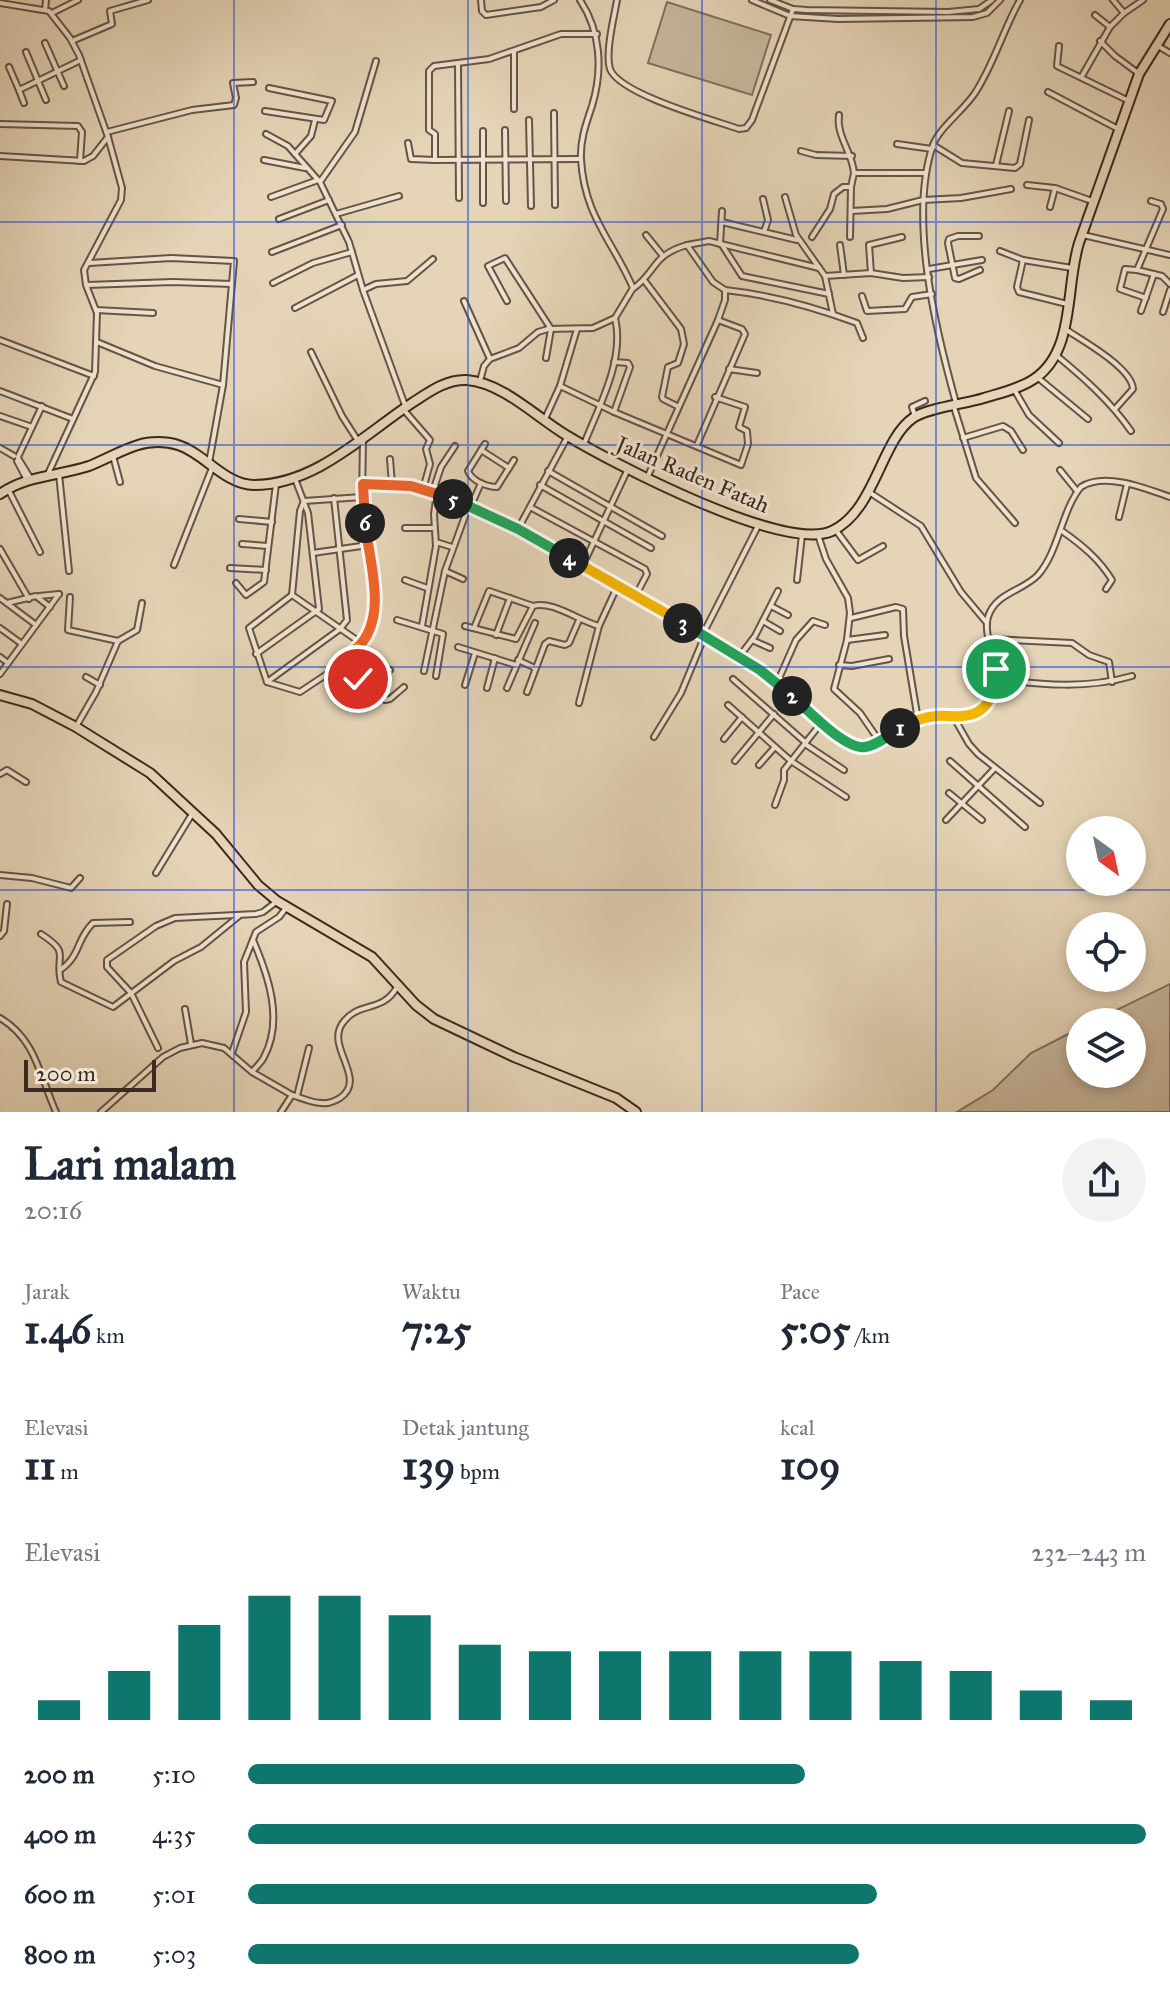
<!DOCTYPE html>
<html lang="id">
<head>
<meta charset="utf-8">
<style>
	:root { --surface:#fff; --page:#f2f2f3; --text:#1f2937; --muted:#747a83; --accent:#0f766e }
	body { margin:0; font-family:"IM FELL Great Primer",serif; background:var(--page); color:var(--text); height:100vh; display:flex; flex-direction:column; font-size:30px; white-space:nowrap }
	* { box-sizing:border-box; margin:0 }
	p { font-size:26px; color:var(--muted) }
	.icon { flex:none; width:44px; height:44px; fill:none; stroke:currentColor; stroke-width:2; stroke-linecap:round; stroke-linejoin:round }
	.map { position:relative; height:1112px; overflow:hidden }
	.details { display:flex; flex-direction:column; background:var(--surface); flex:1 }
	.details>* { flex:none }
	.needle { width:52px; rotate:147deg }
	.fabs { position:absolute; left:1066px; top:816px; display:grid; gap:16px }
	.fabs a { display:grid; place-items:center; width:80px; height:80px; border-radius:50%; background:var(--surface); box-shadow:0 4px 12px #0003; font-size:40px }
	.scale { position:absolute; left:24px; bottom:20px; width:132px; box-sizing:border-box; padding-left:8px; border:4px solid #3c291f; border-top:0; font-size:22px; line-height:28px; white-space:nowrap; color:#3c291f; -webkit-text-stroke:6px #eee3d0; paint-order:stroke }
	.pin { position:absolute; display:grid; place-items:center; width:68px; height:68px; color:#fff; margin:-34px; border:4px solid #fff; border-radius:50%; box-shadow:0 2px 8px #0007 }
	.km { position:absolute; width:40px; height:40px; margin:-20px; border-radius:50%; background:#222; color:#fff; font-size:22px; line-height:40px; text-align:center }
	.round { display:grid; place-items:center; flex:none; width:84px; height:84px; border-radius:42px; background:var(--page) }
	.summary { display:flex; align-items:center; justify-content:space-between; height:136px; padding:0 24px }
	h1 { font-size:44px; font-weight:700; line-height:60px }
	.metrics { display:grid; grid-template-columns:repeat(3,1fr); gap:12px; height:136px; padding:8px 24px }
	.metrics div { display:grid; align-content:center }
	.metrics b { font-size:40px; font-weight:700 }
	.metrics small { font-size:22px; font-weight:400 }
	.metrics p { font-size:22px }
	.chart { height:224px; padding:16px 24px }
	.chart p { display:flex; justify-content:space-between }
	.chart svg { width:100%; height:144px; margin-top:8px; stroke:var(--accent); stroke-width:6 }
	ul { padding:0 24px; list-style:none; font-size:26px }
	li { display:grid; grid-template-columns:128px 96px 1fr; align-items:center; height:60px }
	li i { height:20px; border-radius:10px; background:var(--accent) }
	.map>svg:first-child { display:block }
</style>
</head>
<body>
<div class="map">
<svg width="1170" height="1112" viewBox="0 0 1170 1112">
	<rect width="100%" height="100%" fill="#e5d4b7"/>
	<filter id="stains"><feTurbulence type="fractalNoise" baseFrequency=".0025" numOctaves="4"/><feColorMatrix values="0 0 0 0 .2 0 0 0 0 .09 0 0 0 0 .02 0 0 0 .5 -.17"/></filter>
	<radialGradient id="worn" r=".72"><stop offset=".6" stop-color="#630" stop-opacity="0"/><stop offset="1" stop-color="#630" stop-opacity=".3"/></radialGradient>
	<g fill="#c8b79d" stroke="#82705e" stroke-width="2">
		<path d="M667 2 771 35 752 95 648 63Z"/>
		<path d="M1170 984V1112H957L993 1090 1031 1053 1080 1028V1074H1132V1022H1092Z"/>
	</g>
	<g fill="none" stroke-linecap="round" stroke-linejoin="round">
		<defs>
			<g id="minor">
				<path d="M481 0 482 11 486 15 541 7 554 0"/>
				<path d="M617 0C614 17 605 53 610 69 619 94 713 120 739 129L746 128 752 120 793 9"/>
				<path d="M752 0 790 16 838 19 973 17 987 13 1000 0"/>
				<path d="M770 0 793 9 807 10 948 12 979 9 992 0"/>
				<path d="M1113 0 1124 13"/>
				<path d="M0 3 49 11 70 38 79 55 108 137 122 188 121 200 84 270 86 285 97 313 95 372 47 476"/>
				<path d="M45 10 46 0"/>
				<path d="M52 13 78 0"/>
				<path d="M1110 27 1124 13 1143 0"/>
				<path d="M72 41 112 24 110 11 148 0"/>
				<path d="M1100 41 1115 56 1138 73"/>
				<path d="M45 43 64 86"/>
				<path d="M1059 46 1057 66 1129 101"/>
				<path d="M1158 46 1170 53"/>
				<path d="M26 52 46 100"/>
				<path d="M376 61 355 132 320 182 349 242 363 290 406 408"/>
				<path d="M458 65 459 198"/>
				<path d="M9 67 19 90 81 60"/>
				<path d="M1082 76 1110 27 1095 15"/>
				<path d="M19 90 24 103"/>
				<path d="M1048 92 1120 130"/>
				<path d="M514 109V51"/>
				<path d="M265 111 324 120 332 101 269 88"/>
				<path d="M554 113 555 205"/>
				<path d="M839 115C836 136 852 151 854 173H926"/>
				<path d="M529 120 531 206"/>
				<path d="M0 124 78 126 82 132 80 161"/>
				<path d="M505 130 506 201"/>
				<path d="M483 131V203"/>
				<path d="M107 132 192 110 234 105 236 98 233 83 253 82"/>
				<path d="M266 134 288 146 318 180"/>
				<path d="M408 143 411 159 435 160"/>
				<path d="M897 144 932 149"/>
				<path d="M933 145 962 163 1015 168 1020 164 1029 120"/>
				<path d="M801 151 816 155 852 156"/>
				<path d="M295 154 311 136 315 120"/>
				<path d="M0 156 84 161 93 156 108 137"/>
				<path d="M580 159 435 160V134L429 130V71L434 66 489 59 561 34H597"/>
				<path d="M264 160 305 168"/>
				<path d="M996 165 1009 111"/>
				<path d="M1027 185 1055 188 1092 201"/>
				<path d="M271 197 318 180"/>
				<path d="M785 197 796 235 825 276 833 314"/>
				<path d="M763 199 768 220 764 232"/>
				<path d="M1151 201 1161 204 1163 209 1137 270 1162 276 1170 284"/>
				<path d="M1050 207 1055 188"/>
				<path d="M851 211 887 209 923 200 961 198 1011 189"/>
				<path d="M336 214 399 196"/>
				<path d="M279 219 329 200"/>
				<path d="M722 222 797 240"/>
				<path d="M646 235 663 256"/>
				<path d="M1083 235 1170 255"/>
				<path d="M979 236H958L949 239 948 243 955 278 959 279 980 270"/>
				<path d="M812 237 830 209 834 194 843 187H851"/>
				<path d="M850 237 851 187 854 173"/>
				<path d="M720 244 722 211"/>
				<path d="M687 245 709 241 819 268"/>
				<path d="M722 245 742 276 829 294"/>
				<path d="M840 245 844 275"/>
				<path d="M1000 251 1023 260 1072 268"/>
				<path d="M272 252 342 225"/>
				<path d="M1023 260 1017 287 1019 292 1067 304"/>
				<path d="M89 263 171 258 234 261 223 385 209 463"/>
				<path d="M929 269 982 260"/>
				<path d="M1137 270 1125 269 1120 289 1146 298"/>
				<path d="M871 273 869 245 902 237"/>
				<path d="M825 276 871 273 903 278 929 277"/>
				<path d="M644 280 681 329 684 344 678 363 668 367 662 397 663 399 677 406"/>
				<path d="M273 283 313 263 352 252"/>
				<path d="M87 285 173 282 232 284"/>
				<path d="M634 288C657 271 652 255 687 245L713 282 725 290V300L718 320 647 478"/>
				<path d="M363 290 376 284 407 281 433 259"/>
				<path d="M725 290C771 295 814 307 857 323L863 338"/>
				<path d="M862 296 867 311 905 309 912 297 932 294"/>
				<path d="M464 301 490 359"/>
				<path d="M507 301 488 266 505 258 551 329 546 358"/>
				<path d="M295 308 358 275"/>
				<path d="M96 310 153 313"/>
				<path d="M1141 311 1154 274"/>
				<path d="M1163 312 1170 290"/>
				<path d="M1065 329C1083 341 1132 368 1133 389L1115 409"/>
				<path d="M0 340 94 376"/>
				<path d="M97 342 155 366 223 385"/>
				<path d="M311 352 342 416 358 441"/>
				<path d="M1056 355C1084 378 1110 401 1131 431"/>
				<path d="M614 362 628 363 630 367 614 412"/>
				<path d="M729 369 757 373"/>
				<path d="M1037 377 1088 419"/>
				<path d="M480 381 484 366 490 359 519 348 538 332 548 329 593 328 615 318 633 288C613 241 584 216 581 159 580 140 586 124 592 106 603 70 601 32 580 0"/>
				<path d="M560 386 614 412 741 465 748 444 747 431 739 427 745 407 715 397"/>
				<path d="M0 391 73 419"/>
				<path d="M1015 391 1029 415 1059 443"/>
				<path d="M956 403C936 331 908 218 933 145 939 128 964 110 975 93 994 64 1003 30 1020 0"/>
				<path d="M954 407 976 478 1015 523"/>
				<path d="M403 409 430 440 426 449 430 464 423 489"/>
				<path d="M0 416 32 427"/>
				<path d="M915 416 912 407 925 401"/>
				<path d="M544 421 560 386 577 329"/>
				<path d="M963 438 1003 426 1011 431 1023 450"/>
				<path d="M485 444 468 471C472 481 487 487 497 487L514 460"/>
				<path d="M584 444C599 406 625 360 615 318"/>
				<path d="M697 445 745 334 742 329 718 320"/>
				<path d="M0 448 14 456"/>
				<path d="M481 450 509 468"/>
				<path d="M113 456 120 482"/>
				<path d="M18 457 42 406"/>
				<path d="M18 458 31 479"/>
				<path d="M390 459 392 484"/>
				<path d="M17 461 27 480"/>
				<path d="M1060 470 1077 491"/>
				<path d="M548 471 662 536"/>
				<path d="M59 474 69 571"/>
				<path d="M363 484 411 486 433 491 471 506 518 529 703 634 760 670 845 741C853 746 859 748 868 746 890 740 905 721 928 717 951 712 974 723 990 700 1008 675 981 640 988 617 995 593 1023 591 1038 575 1059 551 1062 509 1081 487 1105 472 1145 488 1170 497"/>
				<path d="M540 485 651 548"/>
				<path d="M9 491 40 552"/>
				<path d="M433 491 441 467 455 446"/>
				<path d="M869 492 921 526 961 592 987 623"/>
				<path d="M471 506 481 483"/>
				<path d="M530 507 645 569 647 574 635 597"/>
				<path d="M1119 517 1127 484"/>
				<path d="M239 519 272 522"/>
				<path d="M405 528H434"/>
				<path d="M518 529 568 436"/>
				<path d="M835 529 858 560 883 546"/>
				<path d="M1062 531C1082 545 1099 559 1112 580L1106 589"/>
				<path d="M818 535 826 559 848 598 850 613 847 640 834 689 860 713 880 742"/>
				<path d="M436 542 452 547"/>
				<path d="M242 544 268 546"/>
				<path d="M0 549 29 599"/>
				<path d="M313 553 368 545"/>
				<path d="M174 565 212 468"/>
				<path d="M583 565 627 471"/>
				<path d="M230 568 266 570"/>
				<path d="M445 571 463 579"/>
				<path d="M405 580 427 588"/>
				<path d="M797 580 802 535"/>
				<path d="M236 583 246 595 264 582 276 484"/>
				<path d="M292 595 249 628 267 682 300 692 330 672 361 644 368 635 373 622 374 599 362 497 363 440"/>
				<path d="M39 596 59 594"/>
				<path d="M70 597 68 630 118 641"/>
				<path d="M0 598 36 625"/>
				<path d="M7 603 36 596 50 607"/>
				<path d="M771 606 788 615"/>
				<path d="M851 618 896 607 903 609 904 636 918 720"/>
				<path d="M397 620 443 634 436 676"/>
				<path d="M763 621 780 631"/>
				<path d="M422 626 436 546 434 514 437 493"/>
				<path d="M465 626 516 639 533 606C552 600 579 621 599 626"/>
				<path d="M0 628 22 644"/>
				<path d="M474 628 489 591 533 606"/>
				<path d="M703 634 759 524"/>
				<path d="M496 635 510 598"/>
				<path d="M991 639 1072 643 1089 655 1109 662 1112 682"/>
				<path d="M752 640 770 648"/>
				<path d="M847 640 885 635"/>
				<path d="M361 643 292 595 300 511 304 501 362 497"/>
				<path d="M458 647 516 665"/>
				<path d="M256 654 319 609 308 513 294 476"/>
				<path d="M0 657 8 663"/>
				<path d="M347 657 357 668 358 679 385 700 390 699 404 687"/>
				<path d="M739 657 755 636 778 591"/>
				<path d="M518 660 535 668"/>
				<path d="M839 665 852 666 889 659"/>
				<path d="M424 671 445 571 469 505"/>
				<path d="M330 672 347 691"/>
				<path d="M0 674 59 594"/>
				<path d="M86 677 100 685"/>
				<path d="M733 679 806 743"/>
				<path d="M996 679C1041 685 1088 689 1132 676"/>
				<path d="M267 682 340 629 347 620 334 498"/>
				<path d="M777 683 796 640 813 621 825 625"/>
				<path d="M465 685 475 653"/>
				<path d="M487 688 495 658"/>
				<path d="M507 688 535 623"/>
				<path d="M527 692 545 644 549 641 565 645 569 643 579 620"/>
				<path d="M579 703 599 626 617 587"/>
				<path d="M728 705 791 761 846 797"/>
				<path d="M357 709 371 689 390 670"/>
				<path d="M953 716 969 744 978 754 1040 803"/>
				<path d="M77 725 96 692 118 641 137 630 142 603"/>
				<path d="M654 737 681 693 705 635"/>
				<path d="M724 739 742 717"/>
				<path d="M805 744 844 770"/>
				<path d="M735 761 774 714"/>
				<path d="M950 761 1025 827"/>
				<path d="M759 765 775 747"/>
				<path d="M0 774 7 770 26 782"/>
				<path d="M949 793 982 820"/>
				<path d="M775 805 784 780V770L822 722"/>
				<path d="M946 820 995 768"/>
				<path d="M156 873 192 814"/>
				<path d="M0 875 32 878 71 888 80 878"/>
				<path d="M41 934C72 954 54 954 61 982L113 1007 174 961 201 947 239 916"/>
				<path d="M0 936 4 931 7 904"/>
				<path d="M60 970C81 956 76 939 93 923L130 922"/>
				<path d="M185 1009 191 1044"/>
				<path d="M0 1018C36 1039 40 1077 56 1112"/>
				<path d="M158 1048 131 993 107 967V960L156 926 175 918 256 914 263 912 276 902"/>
				<path d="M232 1053 246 1012 244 962 256 932 279 917 286 908"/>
				<path d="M252 1072C256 1067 262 1062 264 1057 284 1020 268 975 253 940"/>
				<path d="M297 1096 309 1048"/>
				<path d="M101 1112 163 1057 180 1048 202 1043 224 1048 252 1072 292 1095"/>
				<path d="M281 1112 292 1095C302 1098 312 1103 322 1103 328 1104 335 1101 340 1098 368 1079 326 1048 342 1024 358 1000 382 1014 397 987"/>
			</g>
			<g id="trunk">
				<path d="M0 494C27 475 59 476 89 466 105 460 121 450 138 445 150 441 166 441 178 445 204 453 225 485 254 485 315 485 365 434 412 403 429 392 446 379 467 380 503 383 536 417 566 435 612 463 784 553 832 531 875 511 881 440 913 418 927 408 965 404 984 398 1000 393 1019 389 1034 379 1076 351 1065 287 1079 243L1139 74 1170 24"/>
				<path d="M0 695 32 704 76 727 150 773 216 834 258 885 277 901 372 957 416 1005 434 1019 514 1057 616 1098 636 1112"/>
			</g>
		</defs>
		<use href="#minor" stroke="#665445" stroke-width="8"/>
		<use href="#trunk" stroke="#3c291f" stroke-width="12"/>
		<use href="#minor" stroke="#eee3d0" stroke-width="4"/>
		<use href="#trunk" stroke="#e5d4b7" stroke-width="8"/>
	</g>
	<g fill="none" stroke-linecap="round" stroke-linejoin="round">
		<defs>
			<path id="split-1" d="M900 728C911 722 923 717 936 716 945 715 954 717 963 716 989 714 996 691 996 669"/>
			<path id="split-2" d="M792 696C807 709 845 750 865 747 878 745 889 735 900 728"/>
			<path id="split-3" d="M683 623 760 670 792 696"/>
			<path id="split-4" d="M569 558 683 623"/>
			<path id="split-5" d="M453 499 518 529 569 558"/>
			<path id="split-6" d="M365 523 363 484 411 486 453 499"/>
			<path id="split-7" d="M357 648C389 618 369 561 365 523"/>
			<path id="split-8" d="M357 648 347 657 357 668 358 679"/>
		</defs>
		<use href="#split-1" stroke="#fff" stroke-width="16"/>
		<use href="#split-2" stroke="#fff" stroke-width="16"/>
		<use href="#split-3" stroke="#fff" stroke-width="16"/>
		<use href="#split-4" stroke="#fff" stroke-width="16"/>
		<use href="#split-5" stroke="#fff" stroke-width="16"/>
		<use href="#split-6" stroke="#fff" stroke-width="16"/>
		<use href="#split-7" stroke="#fff" stroke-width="16"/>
		<use href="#split-8" stroke="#fff" stroke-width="16"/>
		<use href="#split-1" stroke="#f5b400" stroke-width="10"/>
		<use href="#split-2" stroke="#22a559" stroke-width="10"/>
		<use href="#split-3" stroke="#22a559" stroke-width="10"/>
		<use href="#split-4" stroke="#f5b400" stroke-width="10"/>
		<use href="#split-5" stroke="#22a559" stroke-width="10"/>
		<use href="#split-6" stroke="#f0652b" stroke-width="10"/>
		<use href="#split-7" stroke="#f0652b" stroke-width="10"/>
		<use href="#split-8" stroke="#f5b400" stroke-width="10"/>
	</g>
	<path fill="none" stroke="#1d4ed8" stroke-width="2" stroke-opacity="0.55" d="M234 0V1112M468 0V1112M702 0V1112M936 0V1112M0 222H1170M0 445H1170M0 667H1170M0 890H1170"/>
	<g text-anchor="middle" stroke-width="6" stroke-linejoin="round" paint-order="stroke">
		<g font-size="22" fill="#3c291f" stroke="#eee3d0">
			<text transform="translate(693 474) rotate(23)" y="8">Jalan Raden Fatah</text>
		</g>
	</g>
	<rect width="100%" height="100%" filter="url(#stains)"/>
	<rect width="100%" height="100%" fill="url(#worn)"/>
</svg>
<div class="fabs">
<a><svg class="needle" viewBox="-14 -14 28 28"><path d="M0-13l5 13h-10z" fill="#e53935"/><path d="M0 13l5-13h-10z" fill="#747a83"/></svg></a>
<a><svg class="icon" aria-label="locate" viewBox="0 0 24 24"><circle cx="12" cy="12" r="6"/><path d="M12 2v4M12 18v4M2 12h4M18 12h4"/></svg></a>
<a><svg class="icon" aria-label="layers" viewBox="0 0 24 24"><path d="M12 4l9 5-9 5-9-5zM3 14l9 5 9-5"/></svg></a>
</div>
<div class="scale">200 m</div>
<div class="pin" style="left:996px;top:669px;background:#1e9e55"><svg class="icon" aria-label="arrive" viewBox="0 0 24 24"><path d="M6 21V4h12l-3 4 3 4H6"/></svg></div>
<div class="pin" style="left:358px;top:679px;background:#d93025"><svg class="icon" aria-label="check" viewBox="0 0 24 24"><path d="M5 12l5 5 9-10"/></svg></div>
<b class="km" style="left:900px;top:728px">1</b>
<b class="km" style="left:792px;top:696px">2</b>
<b class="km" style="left:683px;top:623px">3</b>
<b class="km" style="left:569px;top:558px">4</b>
<b class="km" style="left:453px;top:499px">5</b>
<b class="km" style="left:365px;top:523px">6</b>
</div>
<section class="details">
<div class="summary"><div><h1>Lari malam</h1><p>20:16</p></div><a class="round"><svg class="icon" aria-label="share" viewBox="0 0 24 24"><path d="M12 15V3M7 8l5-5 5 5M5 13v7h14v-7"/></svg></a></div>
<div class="metrics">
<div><p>Jarak</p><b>1.46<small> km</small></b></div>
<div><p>Waktu</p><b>7:25</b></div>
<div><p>Pace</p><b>5:05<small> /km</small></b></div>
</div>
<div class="metrics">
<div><p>Elevasi</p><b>11<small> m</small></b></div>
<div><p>Detak jantung</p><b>139<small> bpm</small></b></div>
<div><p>kcal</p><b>109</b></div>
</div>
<div class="chart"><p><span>Elevasi</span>232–243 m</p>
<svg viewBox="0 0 160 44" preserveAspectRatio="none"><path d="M5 44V38M15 44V29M25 44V15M35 44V6M45 44V6M55 44V12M65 44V21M75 44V23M85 44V23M95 44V23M105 44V23M115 44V23M125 44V26M135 44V29M145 44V35M155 44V38"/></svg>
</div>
<ul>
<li><b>200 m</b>5:10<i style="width:62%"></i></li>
<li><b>400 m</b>4:35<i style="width:100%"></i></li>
<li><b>600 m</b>5:01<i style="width:70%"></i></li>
<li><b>800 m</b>5:03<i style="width:68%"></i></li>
</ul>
</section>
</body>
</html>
